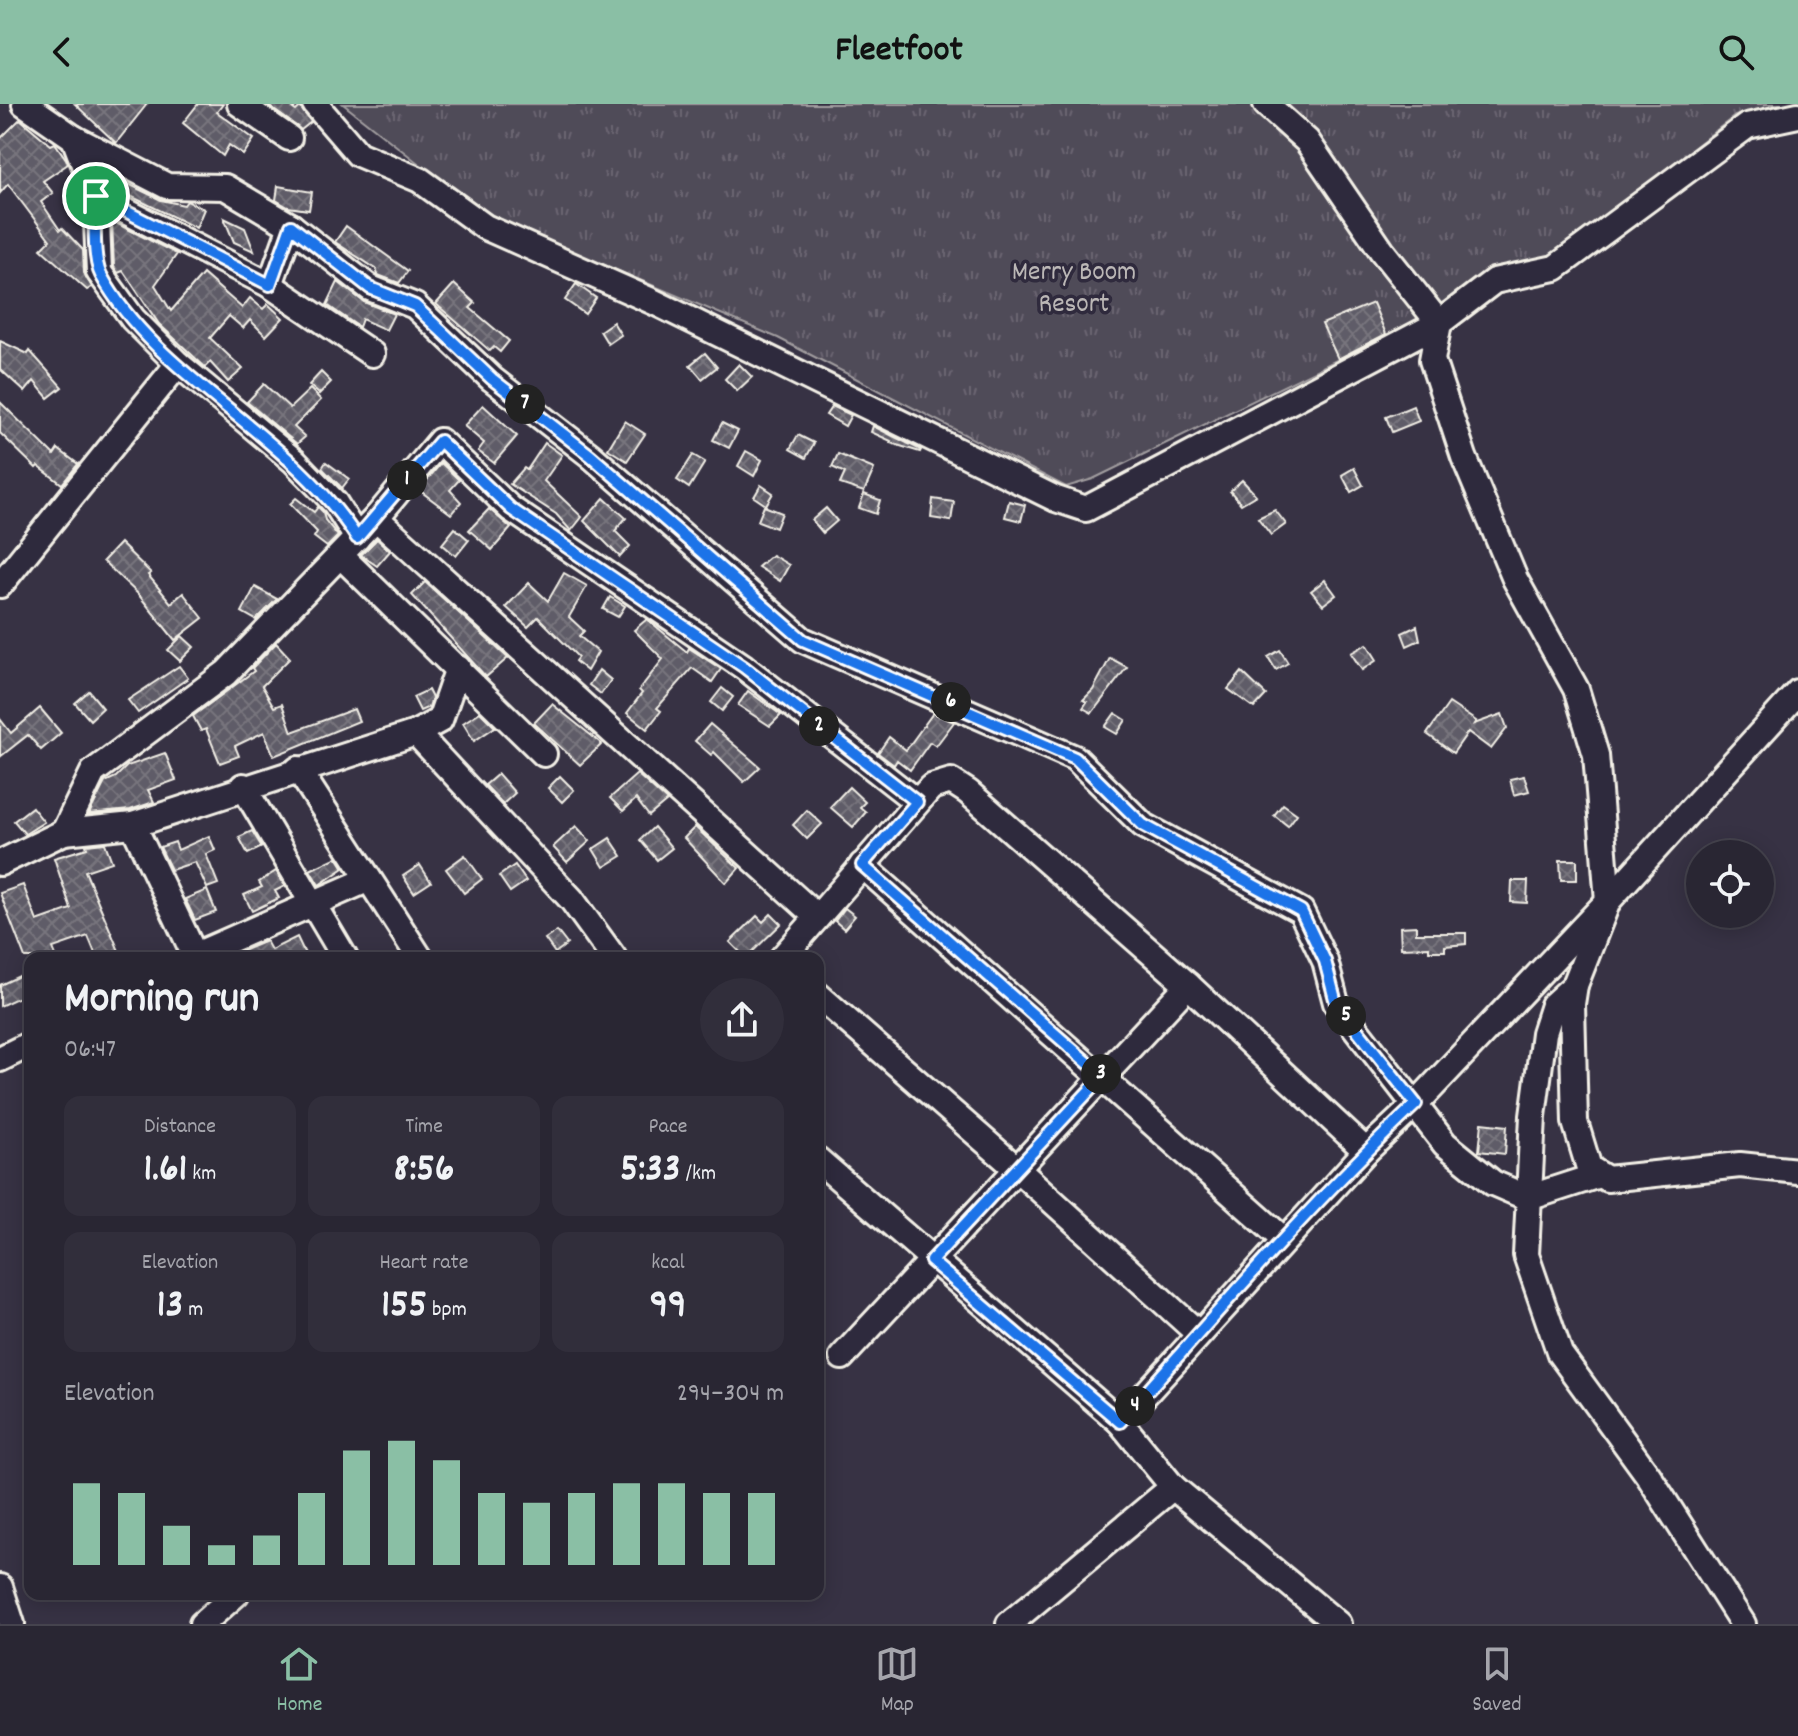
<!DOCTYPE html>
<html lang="en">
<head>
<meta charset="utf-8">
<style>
	:root { --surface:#292633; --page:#312e3b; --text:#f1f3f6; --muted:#a5a5ac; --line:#45434e; --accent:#8abfa5 }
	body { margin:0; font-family:Dekko,sans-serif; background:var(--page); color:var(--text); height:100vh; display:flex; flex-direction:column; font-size:30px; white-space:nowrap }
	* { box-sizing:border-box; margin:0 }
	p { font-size:26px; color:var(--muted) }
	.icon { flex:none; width:44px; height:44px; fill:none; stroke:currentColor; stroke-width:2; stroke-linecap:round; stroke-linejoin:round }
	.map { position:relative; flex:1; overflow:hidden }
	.sheet { position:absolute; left:24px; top:848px; width:800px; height:648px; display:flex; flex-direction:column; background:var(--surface); border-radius:16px; box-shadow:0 4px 20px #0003,0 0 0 2px var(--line) }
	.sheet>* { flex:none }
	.buttons { position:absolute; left:1686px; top:736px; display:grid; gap:16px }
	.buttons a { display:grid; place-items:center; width:88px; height:88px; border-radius:50%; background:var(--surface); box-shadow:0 4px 20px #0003,0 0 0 2px var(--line); font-size:40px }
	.pin { position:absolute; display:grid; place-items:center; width:68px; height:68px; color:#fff; margin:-34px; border:4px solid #fff; border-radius:50%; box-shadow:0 2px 8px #0007 }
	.km { position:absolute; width:40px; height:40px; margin:-20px; border-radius:50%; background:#222; color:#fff; font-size:22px; line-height:40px; text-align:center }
	.round { display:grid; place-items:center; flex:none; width:84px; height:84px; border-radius:42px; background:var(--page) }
	.head { display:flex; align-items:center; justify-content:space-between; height:136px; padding:0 40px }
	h1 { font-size:44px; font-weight:700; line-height:60px }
	.metrics { display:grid; grid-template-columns:repeat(3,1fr); gap:12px; height:136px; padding:8px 40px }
	.metrics div { display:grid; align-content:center; border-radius:16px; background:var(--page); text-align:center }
	.metrics b { font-size:40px; font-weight:700 }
	.metrics small { font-size:22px; font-weight:400 }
	.metrics p { font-size:22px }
	.chart { height:224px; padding:16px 40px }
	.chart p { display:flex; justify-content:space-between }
	.chart svg { width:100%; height:144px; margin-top:8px; stroke:var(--accent); stroke-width:6 }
	header { display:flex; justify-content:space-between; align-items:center; height:104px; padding:0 40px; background:var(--accent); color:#111; font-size:36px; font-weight:700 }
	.dock { display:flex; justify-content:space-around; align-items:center; height:112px; border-top:2px solid var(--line); background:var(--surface); font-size:22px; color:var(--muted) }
	.dock a { display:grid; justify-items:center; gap:4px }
	.dock .active { color:var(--accent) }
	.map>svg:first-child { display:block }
</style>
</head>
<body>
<header><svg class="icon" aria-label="back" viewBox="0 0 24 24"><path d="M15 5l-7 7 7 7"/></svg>Fleetfoot<svg class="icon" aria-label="search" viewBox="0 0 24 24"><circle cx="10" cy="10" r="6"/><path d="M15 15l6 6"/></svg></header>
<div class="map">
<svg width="1798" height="1520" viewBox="0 0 1798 1520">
	<defs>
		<pattern id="park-tufts" width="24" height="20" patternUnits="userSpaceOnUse" patternTransform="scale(2)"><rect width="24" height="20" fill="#504b59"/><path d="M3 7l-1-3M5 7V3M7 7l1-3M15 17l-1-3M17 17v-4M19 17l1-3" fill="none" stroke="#6a6571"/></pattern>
		<pattern id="building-cross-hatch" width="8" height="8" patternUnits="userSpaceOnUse" patternTransform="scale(2)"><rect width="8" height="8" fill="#5f5c67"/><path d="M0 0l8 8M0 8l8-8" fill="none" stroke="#77747d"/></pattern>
	</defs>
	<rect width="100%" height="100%" fill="#373244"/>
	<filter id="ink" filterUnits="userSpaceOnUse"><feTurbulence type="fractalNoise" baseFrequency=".0125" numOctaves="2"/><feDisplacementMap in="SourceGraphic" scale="16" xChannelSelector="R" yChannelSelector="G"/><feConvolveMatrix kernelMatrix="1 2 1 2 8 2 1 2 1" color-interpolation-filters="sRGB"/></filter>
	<g filter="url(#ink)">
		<path fill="url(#park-tufts)" stroke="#a29ea0" stroke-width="2" d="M343 0H1780L1735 12 1558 148 1093 375 1066 383 778 234 483 110Z"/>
		<g fill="url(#building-cross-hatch)" stroke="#f4f1e8" stroke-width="2">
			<path d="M75 0H147L116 39Z"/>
			<path d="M198 0H223L217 8 254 35 243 51 229 41 223 52 183 19Z"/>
			<path d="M266 0H299L293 5 296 7 300 3 311 18 301 26Z"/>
			<path d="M20 15 51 41 55 39 66 55 68 60 43 77 53 89 41 98 60 126 62 124 83 146 84 169 92 183 87 186 41 145 50 136 8 80 0 89V35Z"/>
			<path d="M116 74 161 96 184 101 187 97 204 105 196 124 112 83Z"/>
			<path d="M278 82 312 88 309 106 288 103 276 96Z"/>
			<path d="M224 114 245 124 254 147 234 138Z"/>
			<path d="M112 117 177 150 155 181 171 207 203 170 242 204 250 194 263 205 268 200 283 214 266 232 250 216 243 224 229 212 210 234 243 265 228 278 210 258 205 263 159 220 123 167 118 169 114 163Z"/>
			<path d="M346 122 408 167 399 179 378 171 376 165 335 138Z"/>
			<path d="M338 178 364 198 394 210 386 226 362 215 359 223 327 201Z"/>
			<path d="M454 180 475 199 470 204 509 237 500 248 494 243 490 247 436 200Z"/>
			<path d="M576 180 596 194 585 210 565 196Z"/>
			<path d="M1373 199 1386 230 1338 255 1322 220Z"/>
			<path d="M613 218 621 231 608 240 600 227Z"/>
			<path d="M0 237 28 250 30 247 62 283 48 294 34 277 25 288 0 265Z"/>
			<path d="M705 249 717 263 702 275 690 261Z"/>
			<path d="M739 260 752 273 737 287 725 275Z"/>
			<path d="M321 268 331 278 319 290 309 281Z"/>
			<path d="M264 280 290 304 310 285 321 296 294 323 305 333 297 340 247 298Z"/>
			<path d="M0 298 54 351 58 345 78 360 62 380 38 362 36 364 0 329Z"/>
			<path d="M483 301 517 332 494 359 478 347 484 339 464 322Z"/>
			<path d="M832 302 851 311 845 322 826 311Z"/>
			<path d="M1413 302 1419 317 1392 328 1386 313Z"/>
			<path d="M625 317 645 330 627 357 608 345Z"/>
			<path d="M722 319 738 327 729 344 713 336Z"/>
			<path d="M873 322 921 346 920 348 890 339 891 337 871 328Z"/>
			<path d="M798 331 814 339 806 354 790 345Z"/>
			<path d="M545 339 562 351 544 377 582 413 571 427 556 410 510 380 524 364 527 366Z"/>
			<path d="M746 347 762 356 754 372 738 362Z"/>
			<path d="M838 350 874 365 864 388 840 380 845 369 832 363Z"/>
			<path d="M693 351 705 358 689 384 677 376Z"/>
			<path d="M326 358 349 375 342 384 322 364Z"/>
			<path d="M441 359 459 376 450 386 461 398 451 410 419 386Z"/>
			<path d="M1354 364 1363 381 1351 388 1342 371Z"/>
			<path d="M1242 376 1256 391 1241 400 1230 387Z"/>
			<path d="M761 381 773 389 766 401 754 393Z"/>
			<path d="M864 390 880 396 876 410 859 404Z"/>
			<path d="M296 394 314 408 318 403 323 408 325 416 338 432 327 443 314 433 317 428 290 400Z"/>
			<path d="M604 394 626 414 615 427 630 442 620 453 584 417Z"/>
			<path d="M933 395 954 398 951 417 931 414Z"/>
			<path d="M1009 397 1025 401 1021 417 1005 413Z"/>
			<path d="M764 402 782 409 776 424 758 417Z"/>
			<path d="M826 404 837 417 823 429 812 416Z"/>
			<path d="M489 405 511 424 492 446 469 426Z"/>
			<path d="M1275 406 1286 420 1271 431 1258 414Z"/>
			<path d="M455 424 469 436 456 452 442 440Z"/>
			<path d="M377 435 390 447 377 462 361 451Z"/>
			<path d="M120 439 151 469 148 471 171 499 183 489 203 514 175 536 138 490 103 457Z"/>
			<path d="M772 451 789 461 780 477 758 463Z"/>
			<path d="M564 469 587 482 569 513 584 527 579 532 598 548 587 567 575 557 578 553 538 513 528 523 506 503 529 479 548 497Z"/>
			<path d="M1325 476 1336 491 1323 501 1311 487Z"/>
			<path d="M425 478 508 554 486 573 412 491Z"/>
			<path d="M255 483 277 495 256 516 242 508Z"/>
			<path d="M610 493 625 502 618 513 603 505Z"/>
			<path d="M647 515 687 548 689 544 721 565 712 578 692 564 657 604 661 607 647 625 627 609 642 589 639 586 663 555 634 526Z"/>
			<path d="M1417 522 1420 536 1407 542 1402 529Z"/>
			<path d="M182 532 194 543 180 557 168 546Z"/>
			<path d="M276 539 290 554 262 582 274 603 282 600 292 628 354 605 359 617 274 652 264 628 235 642 239 652 220 659 206 625 201 627 193 612 254 567 252 564Z"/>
			<path d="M1367 540 1377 556 1362 566 1351 549Z"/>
			<path d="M1280 546 1288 559 1276 566 1268 553Z"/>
			<path d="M1110 554 1127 563 1092 609 1083 604 1087 598 1083 596 1093 586Z"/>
			<path d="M179 562 188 574 138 609 128 596Z"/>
			<path d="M599 566 611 576 601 590 589 581Z"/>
			<path d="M1242 568 1266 591 1254 604 1228 585Z"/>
			<path d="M722 584 733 593 722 607 711 598Z"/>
			<path d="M428 586 432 594 429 603 420 607 413 593Z"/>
			<path d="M89 587 103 604 90 616 75 599Z"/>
			<path d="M748 587 781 611 770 622 738 601Z"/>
			<path d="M1449 599 1476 617 1474 620 1502 610 1507 624 1491 645 1468 628 1453 649 1427 630Z"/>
			<path d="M552 600 602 640 580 661 534 619Z"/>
			<path d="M40 604 61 629 41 646 28 631 0 653V615L11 629Z"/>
			<path d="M480 608 495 623 474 637 463 619Z"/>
			<path d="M933 609 954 618 936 642 930 638 910 666 897 656 894 661 878 649 889 633 906 646Z"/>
			<path d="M1115 609 1126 616 1117 630 1105 623Z"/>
			<path d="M710 620 760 663 744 678 714 648 711 651 695 637Z"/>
			<path d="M165 649 176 676 148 686 154 698 130 706 89 710 105 678 116 673 127 662Z"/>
			<path d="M498 670 515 689 503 700 485 681Z"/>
			<path d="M637 670 667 697 649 712 636 695 623 707 610 694Z"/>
			<path d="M560 672 574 686 562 698 548 684Z"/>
			<path d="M1524 672 1529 687 1514 691 1510 675Z"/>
			<path d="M849 683 865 698 860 703 866 708 853 723 830 703Z"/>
			<path d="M1283 700 1297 710 1288 722 1274 711Z"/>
			<path d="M32 703 44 718 25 730 14 717Z"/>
			<path d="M807 706 822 720 807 735 793 721Z"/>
			<path d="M576 722 590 737 567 758 553 743Z"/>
			<path d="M654 723 672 744 657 756 640 736Z"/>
			<path d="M695 723 739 764 726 779 684 734Z"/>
			<path d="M252 727 262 743 248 750 239 733Z"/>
			<path d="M209 732 215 746 206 750 218 780 207 784 195 758 171 766 160 743 175 738 178 746Z"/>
			<path d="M610 734 622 752 604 763 593 745Z"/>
			<path d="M105 739 112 758 85 767 122 854H97L88 832 53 844 57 854H25L0 789 23 781 37 817 71 805 54 754 87 744 86 741Z"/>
			<path d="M465 751 482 775 464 789 446 765Z"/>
			<path d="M337 753 344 764 319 781 310 766Z"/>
			<path d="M1560 756H1577V776H1561Z"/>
			<path d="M420 761 431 778 414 789 403 772Z"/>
			<path d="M515 761 526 777 510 788 499 772Z"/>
			<path d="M276 767 285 782 275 787 279 794 252 807 244 791 262 783 259 778Z"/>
			<path d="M1512 777H1528L1527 799 1511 798Z"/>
			<path d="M207 786 216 808 195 816 185 795Z"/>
			<path d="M845 804 855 812 844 825 835 817Z"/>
			<path d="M771 810 781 820 746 854 730 838 757 812 763 818Z"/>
			<path d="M1416 822V829H1466V840L1445 842V847H1429V843L1401 844 1400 823Z"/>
			<path d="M557 827 567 840 555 849 545 835Z"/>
			<path d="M297 833 307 854H226L266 837 271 846Z"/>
			<path d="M30 867V888L0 902V881Z"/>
			<path d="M1482 1019 1507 1022 1505 1050 1479 1047Z"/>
		</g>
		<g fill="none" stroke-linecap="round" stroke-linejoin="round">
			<defs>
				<g id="minor">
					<path d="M25 0 74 34 167 82 225 83 291 122"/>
					<path d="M240 0 289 34"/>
					<path d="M315 0 358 50 420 76 485 123 654 198 1056 395 1086 405 1439 219 1382 147 1307 37 1266 0"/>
					<path d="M1798 11 1747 22 1555 164 1494 177 1439 219 1432 256 1464 353 1515 475 1576 585 1596 651 1608 797 1575 881 1572 900 1575 1018 1589 1064 1607 1075 1740 1061 1798 1067"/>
					<path d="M74 34 96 92 99 168 133 215 178 260 294 357 335 399 357 434"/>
					<path d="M96 92 270 181 372 250"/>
					<path d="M270 181 291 122 370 184 415 202 492 275 590 351 803 536 1075 654 1143 721 1301 807 1325 857 1336 899 1445 1040 1493 1079 1528 1094 1599 1071"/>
					<path d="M376 414 440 337 511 405 744 563 917 698"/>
					<path d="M341 452 544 650"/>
					<path d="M0 481 178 260"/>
					<path d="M416 629 440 616 458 564"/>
					<path d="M298 665 420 854"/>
					<path d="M243 682 345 854"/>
					<path d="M133 721 196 854"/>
					<path d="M64 728 93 668 226 569 376 414 816 812"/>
					<path d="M0 759 64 728 133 721 416 629 572 796 614 854"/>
					<path d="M862 761 1284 1136"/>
					<path d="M189 854 367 776"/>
					<path d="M782 854 931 683 951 677 968 688 1188 881 1366 1047"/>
					<path d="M1575 881 1553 901 1544 929 1533 1012 1526 1151 1560 1250 1648 1371 1743 1520"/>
					<path d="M818 891 1017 1065 1199 1230"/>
					<path d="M0 955 30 940"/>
					<path d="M818 1056 1120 1318 1173 1383 1338 1520"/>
					<path d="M842 1253 1188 881"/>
					<path d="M1120 1318 1366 1047 1416 1000 1608 797 1798 588"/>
					<path d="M0 1483 12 1520"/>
					<path d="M202 1520 236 1490"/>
					<path d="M1009 1520 1173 1383"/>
				</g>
			</defs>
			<use href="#minor" stroke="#f4f1e8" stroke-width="30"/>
			<use href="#minor" stroke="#2f2a3d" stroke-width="24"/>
		</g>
	</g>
	<g fill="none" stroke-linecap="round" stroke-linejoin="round" filter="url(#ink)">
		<defs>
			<path id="route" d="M96 92 270 181 291 122 370 184 415 202 492 275 590 351 803 536 1075 654 1143 721 1301 807 1325 857 1336 899 1416 1000C1311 1099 1216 1210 1120 1318L931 1157 1103 972 862 761 917 698 744 563 511 405 440 337 357 434C290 329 157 274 101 171 92 154 95 111 96 92Z"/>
		</defs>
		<use href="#route" stroke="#fff" stroke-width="16"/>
		<use href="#route" stroke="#1a73e8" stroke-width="10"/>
	</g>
	<g text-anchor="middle" stroke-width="7" stroke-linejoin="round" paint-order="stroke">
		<g font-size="28" fill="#bbb7b6" stroke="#2f2a3d">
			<text x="1074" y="175">Merry Boom<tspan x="1074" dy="32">Resort</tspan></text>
		</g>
	</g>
</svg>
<div class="buttons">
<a><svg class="icon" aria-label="locate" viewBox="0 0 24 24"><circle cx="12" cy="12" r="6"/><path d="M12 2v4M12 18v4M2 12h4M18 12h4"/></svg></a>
</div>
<div class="pin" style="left:96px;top:92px;background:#1e9e55"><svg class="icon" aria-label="arrive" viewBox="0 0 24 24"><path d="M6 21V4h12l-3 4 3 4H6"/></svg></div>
<b class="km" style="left:407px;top:376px">1</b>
<b class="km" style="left:819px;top:622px">2</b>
<b class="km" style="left:1101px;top:970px">3</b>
<b class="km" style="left:1135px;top:1302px">4</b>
<b class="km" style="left:1346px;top:912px">5</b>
<b class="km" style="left:951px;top:598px">6</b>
<b class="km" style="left:525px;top:300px">7</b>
<section class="sheet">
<div class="head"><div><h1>Morning run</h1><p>06:47</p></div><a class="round"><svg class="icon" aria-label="share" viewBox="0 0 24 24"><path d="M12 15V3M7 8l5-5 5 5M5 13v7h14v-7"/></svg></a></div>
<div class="metrics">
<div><p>Distance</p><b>1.61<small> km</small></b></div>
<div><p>Time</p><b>8:56</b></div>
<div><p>Pace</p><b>5:33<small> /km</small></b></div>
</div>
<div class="metrics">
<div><p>Elevation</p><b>13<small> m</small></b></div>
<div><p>Heart rate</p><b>155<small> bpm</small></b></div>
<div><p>kcal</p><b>99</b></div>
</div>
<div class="chart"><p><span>Elevation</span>294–304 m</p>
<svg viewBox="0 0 160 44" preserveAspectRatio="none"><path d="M5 44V19M15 44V22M25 44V32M35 44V38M45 44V35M55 44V22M65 44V9M75 44V6M85 44V12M95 44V22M105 44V25M115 44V22M125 44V19M135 44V19M145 44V22M155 44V22"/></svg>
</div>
</section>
</div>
<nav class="dock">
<a class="active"><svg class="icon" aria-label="home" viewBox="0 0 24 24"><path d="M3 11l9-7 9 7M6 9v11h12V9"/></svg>Home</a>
<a><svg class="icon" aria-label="map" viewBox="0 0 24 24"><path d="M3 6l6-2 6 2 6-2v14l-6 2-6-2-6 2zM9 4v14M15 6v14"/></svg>Map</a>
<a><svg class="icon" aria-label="saved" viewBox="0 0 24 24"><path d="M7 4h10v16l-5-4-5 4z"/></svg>Saved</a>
</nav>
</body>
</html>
